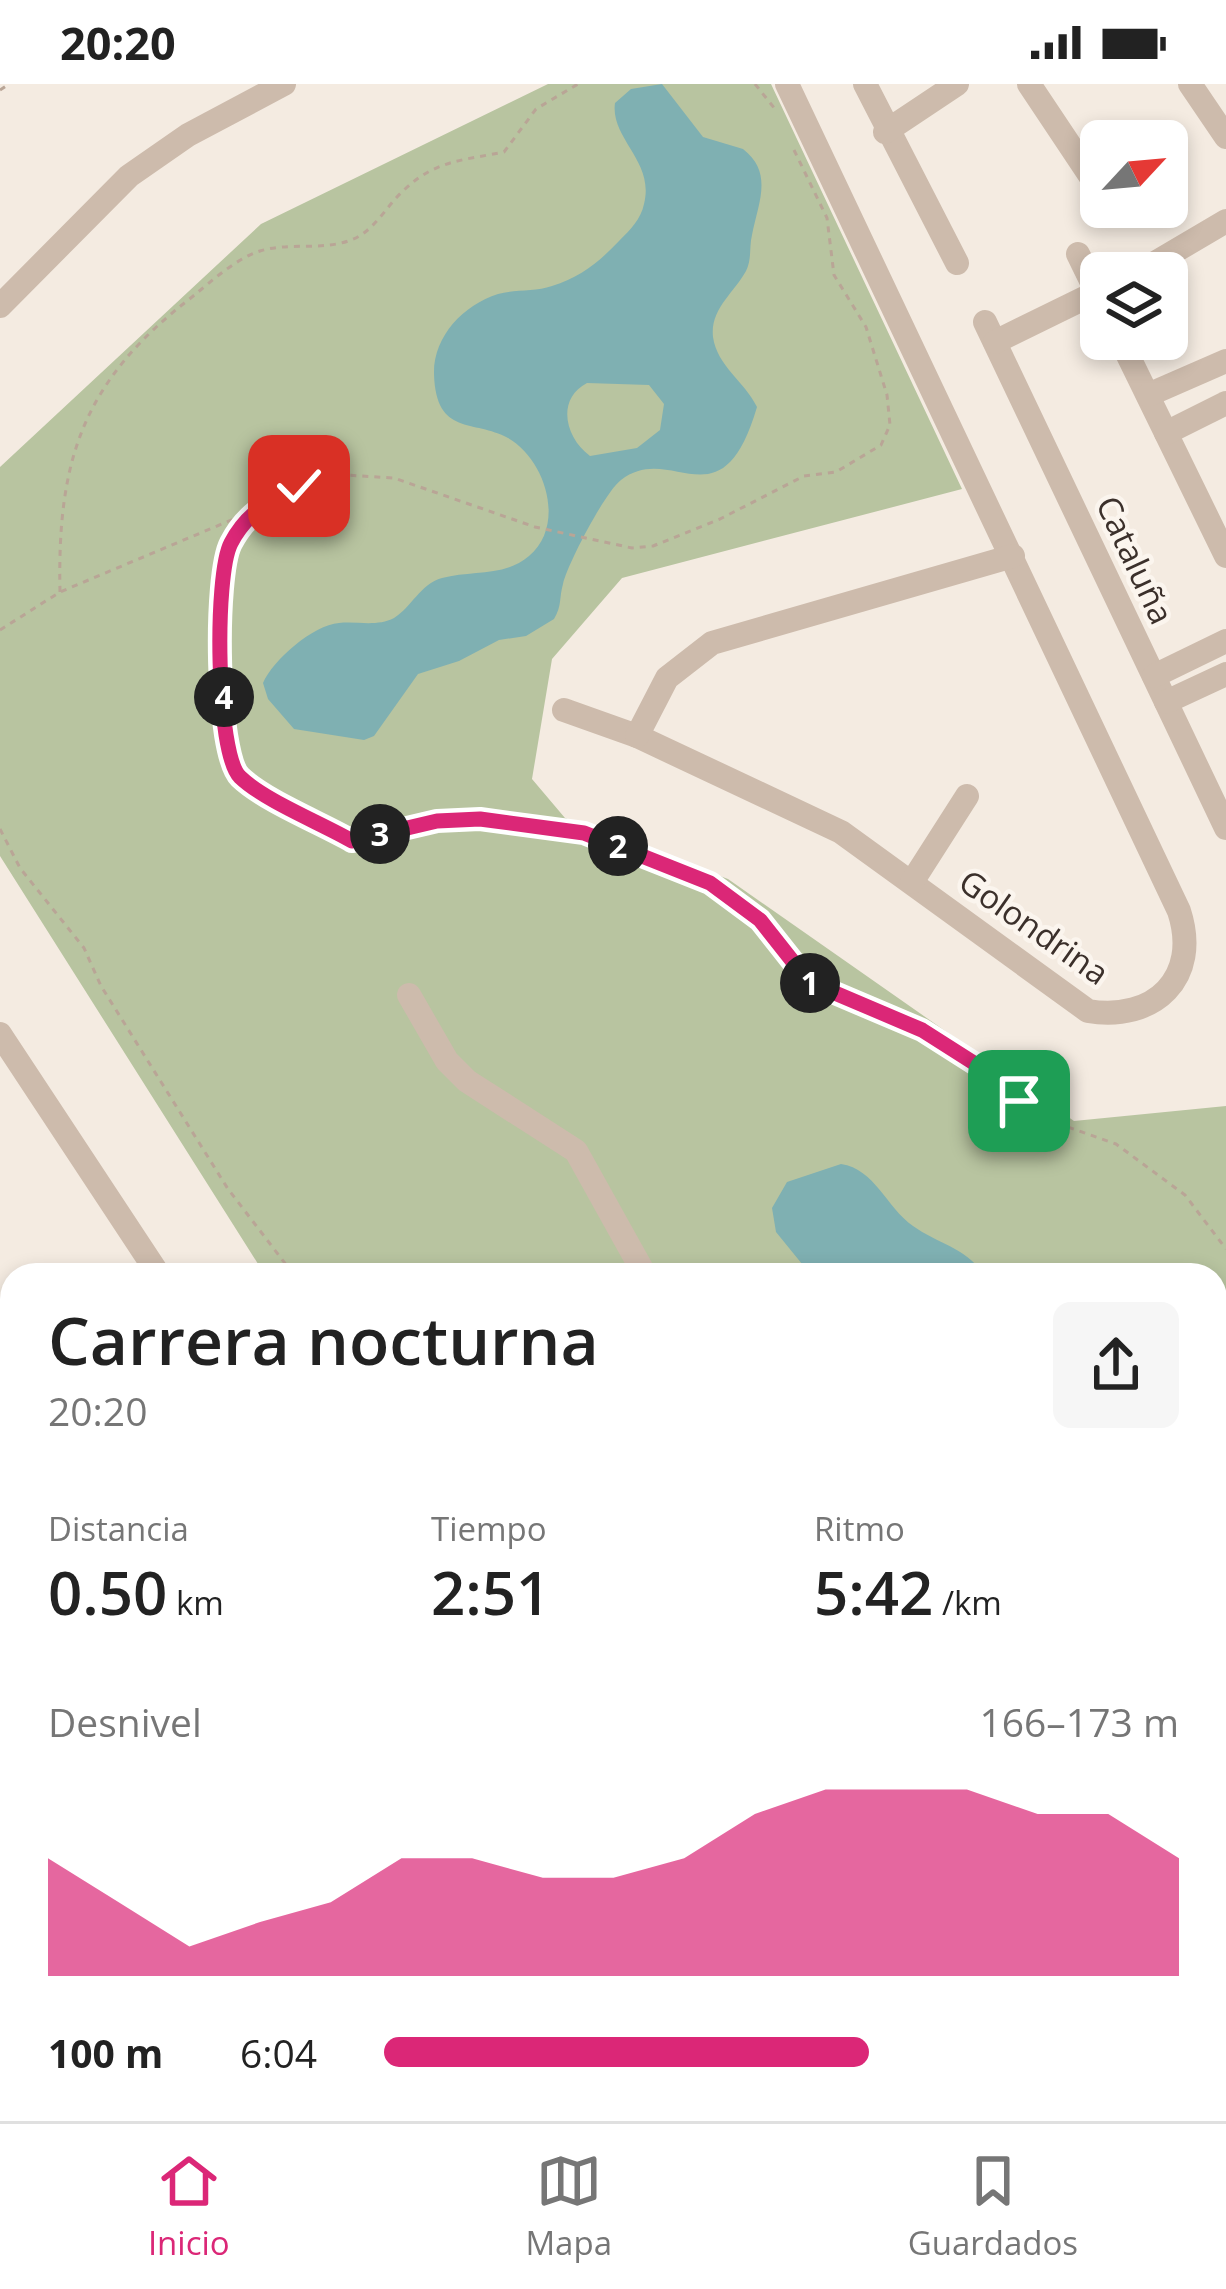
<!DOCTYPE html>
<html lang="es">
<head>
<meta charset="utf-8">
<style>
	:root { --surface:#fff; --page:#f6f6f6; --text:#222; --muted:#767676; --line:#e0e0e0; --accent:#db2777 }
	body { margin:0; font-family:"Open Sans",sans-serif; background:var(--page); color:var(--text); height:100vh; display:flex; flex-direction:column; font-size:45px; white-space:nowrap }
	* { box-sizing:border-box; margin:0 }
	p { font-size:39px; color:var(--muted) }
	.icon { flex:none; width:66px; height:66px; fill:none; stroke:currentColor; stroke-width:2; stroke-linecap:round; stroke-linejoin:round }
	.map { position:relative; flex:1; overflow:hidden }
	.details { position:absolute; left:0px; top:1179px; width:1227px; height:858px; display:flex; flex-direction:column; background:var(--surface); border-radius:36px 36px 0 0; box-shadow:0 6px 18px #0003 }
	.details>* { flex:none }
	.needle { width:78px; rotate:64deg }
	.buttons { position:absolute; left:1080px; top:36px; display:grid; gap:24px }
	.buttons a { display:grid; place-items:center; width:108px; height:108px; border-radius:18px; background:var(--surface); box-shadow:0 6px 18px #0003; font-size:60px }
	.pin { position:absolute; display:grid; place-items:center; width:102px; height:102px; color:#fff; margin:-51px; border-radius:24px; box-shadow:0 6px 18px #0006 }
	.km { position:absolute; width:60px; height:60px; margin:-30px; border-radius:50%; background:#222; color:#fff; font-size:33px; line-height:60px; text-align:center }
	.round { display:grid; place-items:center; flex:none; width:126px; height:126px; border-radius:18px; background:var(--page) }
	.headline { display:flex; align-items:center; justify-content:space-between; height:204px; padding:0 48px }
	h1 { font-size:66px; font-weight:600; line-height:90px }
	.metrics { display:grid; grid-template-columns:repeat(3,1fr); gap:18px; height:204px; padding:12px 48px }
	.metrics div { display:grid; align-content:center }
	.metrics b { font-size:60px; font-weight:600 }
	.metrics small { font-size:33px; font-weight:400 }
	.metrics p { font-size:33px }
	.chart { height:336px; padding:24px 48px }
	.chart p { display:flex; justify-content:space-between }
	.chart svg { width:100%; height:216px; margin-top:12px; fill:var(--accent); opacity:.7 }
	ul { padding:0 48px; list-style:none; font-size:39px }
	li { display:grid; grid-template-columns:192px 144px 1fr; align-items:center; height:90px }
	li i { height:30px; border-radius:15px; background:var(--accent) }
	.status { display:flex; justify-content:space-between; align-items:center; height:84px; padding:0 60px; background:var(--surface); direction:ltr }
	.status svg { height:33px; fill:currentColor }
	.dock { display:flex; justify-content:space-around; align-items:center; height:168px; border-top:3px solid var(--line); background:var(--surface); font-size:33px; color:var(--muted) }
	.dock a { display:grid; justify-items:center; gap:6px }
	.dock .active { color:var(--accent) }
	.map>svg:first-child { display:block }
</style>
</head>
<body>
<div class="status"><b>20:20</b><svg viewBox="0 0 49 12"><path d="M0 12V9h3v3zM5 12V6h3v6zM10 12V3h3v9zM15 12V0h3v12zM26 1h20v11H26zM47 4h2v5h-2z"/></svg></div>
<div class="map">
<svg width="1226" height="2037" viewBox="0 0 1226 2037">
	<rect width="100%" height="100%" fill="#f4ebe1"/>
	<path fill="#b8c4a0" d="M548 0H771L962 405 622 494 552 575 532 695 565 734 728 795 1074 1037 1226 1022V1593L1215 1599V1191H265L0 772V383L261 140Z"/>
	<g fill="#7fb0b2" fill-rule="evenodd">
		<path d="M662 0 703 53 743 65C774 89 758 119 752 151 749 163 752 175 746 187 734 209 710 225 713 253 717 282 745 298 757 323 721 445 672 356 621 396 605 408 567 481 563 500 559 514 562 522 554 535L526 552 499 556 459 577 418 590 374 652 364 656 294 645 268 615 263 599C273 576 313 541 339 539 357 537 377 543 394 534 412 523 420 500 442 494 471 486 505 493 529 472 566 441 546 376 508 354 474 335 436 353 434 290 433 253 463 221 498 210 515 205 535 208 552 202 581 193 599 178 619 157 630 146 641 135 644 120 655 77 610 55 615 19L631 5ZM587 299 649 301 664 320 660 346 637 364 590 372C565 354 556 315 587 299Z"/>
		<path d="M841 1080C875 1085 886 1123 913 1142 938 1160 967 1164 984 1191H811L776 1148 772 1124 787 1098Z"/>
	</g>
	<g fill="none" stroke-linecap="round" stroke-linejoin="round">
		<g stroke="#b9a596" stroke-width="3" stroke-dasharray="6 6" stroke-linecap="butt">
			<path d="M755 0 775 25"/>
			<path d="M0 6 9 0"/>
			<path d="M794 66 827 134 834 191 866 243 887 311 890 341 881 361 836 388 804 392 720 435 653 462 632 464 535 443 394 394 328 390 300 402 250 428 228 463 217 524 229 677 240 693 352 757 437 737 480 735 584 749 710 799 760 836 809 899 923 946 988 988 1020 1017 1065 1042 1116 1060 1185 1111 1226 1165"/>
			<path d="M60 508C57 374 84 296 192 213 212 197 235 175 260 167 289 158 323 167 351 156 375 147 386 122 404 106 435 76 465 76 504 68L536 25 578 0"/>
			<path d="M0 546 60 508 248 429"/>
			<path d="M0 745 20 784 84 864 101 902 228 1105 294 1191"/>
			<path d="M1215 1442 1226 1441"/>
			<path d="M1215 1572 1226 1566"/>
		</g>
		<g stroke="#cdbbac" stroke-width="24">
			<path d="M865 0 957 179"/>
			<path d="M1029 0 1101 108"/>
			<path d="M1190 0 1226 53"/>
			<path d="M885 48 957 0"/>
			<path d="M1078 170 1101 217"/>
			<path d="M1138 189 1226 137"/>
			<path d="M0 222 129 92 188 51 284 0"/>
			<path d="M985 238 1226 744"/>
			<path d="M1120 255 1226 472"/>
			<path d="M995 258 1101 206"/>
			<path d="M1148 311 1226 277"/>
			<path d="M1166 349 1226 319"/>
			<path d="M1154 592 1226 557"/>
			<path d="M1166 618 1226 590"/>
			<path d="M564 626 637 652 841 748 1088 927C1154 938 1201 894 1179 827L787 0"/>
			<path d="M637 652 667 594 712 559 1013 472"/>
			<path d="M912 798 967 712"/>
			<path d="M409 911 447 977 467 997 576 1067 645 1191"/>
			<path d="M0 950 159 1191"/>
			<path d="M1215 1760 1226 1757"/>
			<path d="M1059 2025 1061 2037"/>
			<path d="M1184 2025 1186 2037"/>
		</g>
		<g stroke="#7d675c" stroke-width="30">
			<path d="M1215 1624 1226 1617"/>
			<path d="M1215 1671 1226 1665"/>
			<path d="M479 2037 500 2025"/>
			<path d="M558 2037 579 2025"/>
		</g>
	</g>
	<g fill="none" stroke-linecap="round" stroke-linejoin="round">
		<defs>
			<path id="route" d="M299 402C269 418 247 428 231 459 214 491 216 670 240 693 265 717 321 739 352 757L437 737 480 735 584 749 710 799 760 836 809 898 922 946 988 988 1019 1017"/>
		</defs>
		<use href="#route" stroke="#fff" stroke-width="24"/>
		<use href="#route" stroke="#db2777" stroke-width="15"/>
	</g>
	<g text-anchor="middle" stroke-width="9" stroke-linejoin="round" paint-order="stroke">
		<g font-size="33" fill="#3b302b" stroke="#fbf5ee">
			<text transform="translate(1135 476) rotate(65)" y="12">Cataluña</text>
			<text transform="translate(1034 843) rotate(35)" y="12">Golondrina</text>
		</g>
	</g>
</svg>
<div class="buttons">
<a><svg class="needle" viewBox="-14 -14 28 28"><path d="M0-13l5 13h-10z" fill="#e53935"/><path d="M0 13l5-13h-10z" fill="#767676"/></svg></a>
<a><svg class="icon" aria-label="layers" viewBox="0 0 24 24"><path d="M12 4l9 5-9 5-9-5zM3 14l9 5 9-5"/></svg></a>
</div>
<div class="pin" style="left:1019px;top:1017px;background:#1e9e55"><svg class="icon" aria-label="arrive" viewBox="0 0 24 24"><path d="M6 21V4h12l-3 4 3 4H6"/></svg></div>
<div class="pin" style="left:299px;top:402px;background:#d93025"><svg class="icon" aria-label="check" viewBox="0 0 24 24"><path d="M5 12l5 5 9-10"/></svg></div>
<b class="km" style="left:810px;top:899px">1</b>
<b class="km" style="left:618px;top:762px">2</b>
<b class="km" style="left:380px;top:750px">3</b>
<b class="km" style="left:224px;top:613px">4</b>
<section class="details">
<div class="headline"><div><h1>Carrera nocturna</h1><p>20:20</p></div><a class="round"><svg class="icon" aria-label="share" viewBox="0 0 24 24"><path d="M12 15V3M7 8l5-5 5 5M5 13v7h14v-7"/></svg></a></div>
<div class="metrics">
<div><p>Distancia</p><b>0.50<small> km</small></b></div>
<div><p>Tiempo</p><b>2:51</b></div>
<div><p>Ritmo</p><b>5:42<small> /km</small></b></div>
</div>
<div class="chart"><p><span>Desnivel</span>166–173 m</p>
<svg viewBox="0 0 160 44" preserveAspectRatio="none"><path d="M0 44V20L10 29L20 38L30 33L40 29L50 20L60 20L70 24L80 24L90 20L100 11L110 6L120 6L130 6L140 11L150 11L160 20V44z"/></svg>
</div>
<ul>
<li><b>100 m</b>6:04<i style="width:61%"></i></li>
</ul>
</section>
</div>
<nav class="dock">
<a class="active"><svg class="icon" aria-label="home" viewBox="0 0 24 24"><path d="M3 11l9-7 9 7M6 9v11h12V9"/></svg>Inicio</a>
<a><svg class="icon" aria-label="map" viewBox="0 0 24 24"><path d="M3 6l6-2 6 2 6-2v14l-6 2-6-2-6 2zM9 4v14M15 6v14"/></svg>Mapa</a>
<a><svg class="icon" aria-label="saved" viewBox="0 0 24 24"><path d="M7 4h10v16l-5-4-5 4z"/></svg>Guardados</a>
</nav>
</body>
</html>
